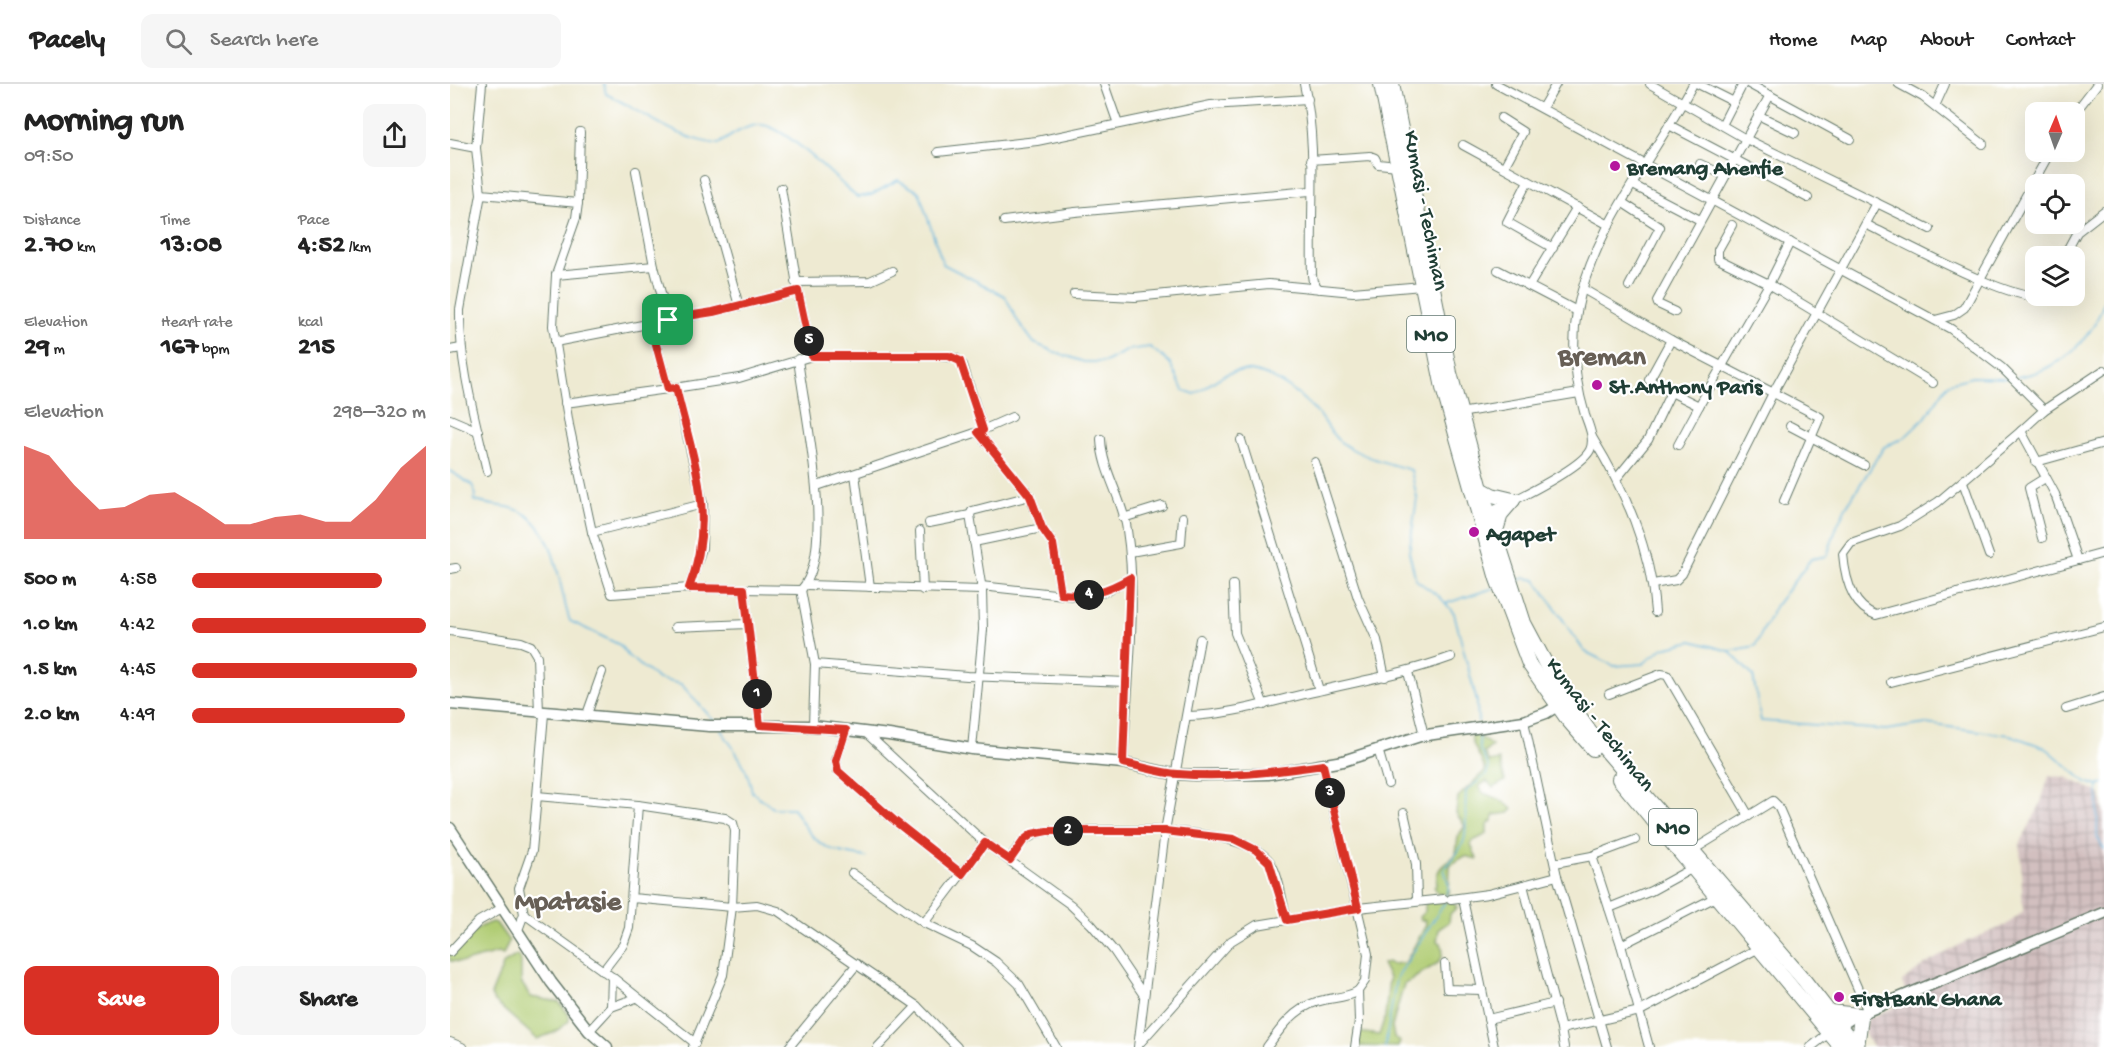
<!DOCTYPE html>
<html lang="en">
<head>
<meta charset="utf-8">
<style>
	:root { --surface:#fff; --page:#f6f6f6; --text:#222; --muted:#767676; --line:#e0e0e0; --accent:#d93025 }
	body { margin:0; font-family:"Gochi Hand",sans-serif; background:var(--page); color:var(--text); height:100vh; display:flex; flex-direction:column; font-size:22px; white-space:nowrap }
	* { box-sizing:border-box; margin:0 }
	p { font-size:20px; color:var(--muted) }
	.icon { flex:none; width:33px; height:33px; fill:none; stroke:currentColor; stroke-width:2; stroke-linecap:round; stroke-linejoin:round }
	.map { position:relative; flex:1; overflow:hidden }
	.side { display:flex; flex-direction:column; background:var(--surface); width:450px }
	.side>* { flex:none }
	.needle { width:39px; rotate:2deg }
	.buttons { position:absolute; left:1575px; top:18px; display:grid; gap:12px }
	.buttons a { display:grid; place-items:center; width:60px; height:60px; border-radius:12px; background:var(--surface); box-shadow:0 6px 24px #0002; font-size:30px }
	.pin { position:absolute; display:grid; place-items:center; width:51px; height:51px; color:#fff; margin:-26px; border-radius:12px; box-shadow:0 3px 9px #0006 }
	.km { position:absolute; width:30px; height:30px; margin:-15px; border-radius:50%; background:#222; color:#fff; font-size:16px; line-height:30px; text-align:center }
	.round { display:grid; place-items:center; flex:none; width:63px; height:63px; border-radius:12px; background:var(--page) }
	.head { display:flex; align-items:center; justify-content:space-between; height:102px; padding:0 24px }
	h1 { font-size:33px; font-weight:800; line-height:45px }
	.metrics { display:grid; grid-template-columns:repeat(3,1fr); gap:9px; height:102px; padding:6px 24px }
	.metrics div { display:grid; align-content:center }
	.metrics b { font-size:26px; font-weight:800 }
	.metrics small { font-size:16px; font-weight:400 }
	.metrics p { font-size:16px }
	.chart { height:168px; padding:12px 24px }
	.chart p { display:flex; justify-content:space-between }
	.chart svg { width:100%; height:108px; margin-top:6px; fill:var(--accent); opacity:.7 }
	.cta { display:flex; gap:12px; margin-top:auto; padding:12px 24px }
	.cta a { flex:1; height:69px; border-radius:12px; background:var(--accent); color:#fff; font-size:24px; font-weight:800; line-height:69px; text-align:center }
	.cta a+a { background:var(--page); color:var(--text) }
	ul { padding:0 24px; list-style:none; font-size:20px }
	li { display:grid; grid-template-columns:96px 72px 1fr; align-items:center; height:45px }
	li i { height:15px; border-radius:8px; background:var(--accent) }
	header { display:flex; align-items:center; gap:36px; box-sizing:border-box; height:84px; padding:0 30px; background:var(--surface); border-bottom:2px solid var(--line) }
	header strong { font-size:28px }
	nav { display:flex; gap:33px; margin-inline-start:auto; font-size:21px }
	.search { width:420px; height:54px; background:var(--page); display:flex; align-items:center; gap:15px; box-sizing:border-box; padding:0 21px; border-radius:12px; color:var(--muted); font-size:22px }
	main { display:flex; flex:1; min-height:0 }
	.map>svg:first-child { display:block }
</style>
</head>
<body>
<header>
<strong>Pacely</strong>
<div class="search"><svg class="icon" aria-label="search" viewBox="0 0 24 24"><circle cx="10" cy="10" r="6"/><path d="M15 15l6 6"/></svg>Search here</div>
<nav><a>Home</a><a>Map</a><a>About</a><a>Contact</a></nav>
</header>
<main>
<section class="side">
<div class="head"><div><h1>Morning run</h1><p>09:50</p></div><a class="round"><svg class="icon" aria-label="share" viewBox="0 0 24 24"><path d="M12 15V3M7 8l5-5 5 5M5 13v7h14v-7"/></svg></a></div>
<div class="metrics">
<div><p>Distance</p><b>2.70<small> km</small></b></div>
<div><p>Time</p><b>13:08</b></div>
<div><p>Pace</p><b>4:52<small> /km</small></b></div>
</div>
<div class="metrics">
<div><p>Elevation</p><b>29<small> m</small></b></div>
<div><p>Heart rate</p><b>167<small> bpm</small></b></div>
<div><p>kcal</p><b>215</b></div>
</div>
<div class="chart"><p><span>Elevation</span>298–320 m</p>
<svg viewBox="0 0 160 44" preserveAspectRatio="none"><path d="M0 44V6L10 10L20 22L30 32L40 31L50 26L60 25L70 31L80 38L90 38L100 35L110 34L120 37L130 37L140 28L150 15L160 6V44z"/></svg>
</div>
<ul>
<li><b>500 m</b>4:58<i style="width:81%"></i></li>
<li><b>1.0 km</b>4:42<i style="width:100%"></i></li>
<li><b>1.5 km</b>4:45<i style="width:96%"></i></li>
<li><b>2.0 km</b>4:49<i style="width:91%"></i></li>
</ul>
<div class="cta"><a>Save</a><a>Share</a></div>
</section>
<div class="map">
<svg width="1654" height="963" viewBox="0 0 1654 963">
	<defs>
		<pattern id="industrial-grid" width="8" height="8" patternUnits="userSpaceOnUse" patternTransform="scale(1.5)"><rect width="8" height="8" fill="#d2bfbf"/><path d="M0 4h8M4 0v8" fill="none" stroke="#aa9c9c"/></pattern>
	</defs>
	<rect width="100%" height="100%" fill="#fff"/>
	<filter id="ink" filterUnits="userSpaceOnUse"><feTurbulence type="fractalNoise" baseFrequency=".0167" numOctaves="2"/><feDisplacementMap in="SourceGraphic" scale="12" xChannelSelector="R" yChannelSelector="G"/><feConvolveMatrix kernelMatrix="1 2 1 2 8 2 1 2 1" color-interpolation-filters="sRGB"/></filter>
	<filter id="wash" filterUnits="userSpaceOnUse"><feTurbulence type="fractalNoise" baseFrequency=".008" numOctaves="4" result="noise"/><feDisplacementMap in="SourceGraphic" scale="24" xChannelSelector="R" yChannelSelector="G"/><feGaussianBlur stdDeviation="1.35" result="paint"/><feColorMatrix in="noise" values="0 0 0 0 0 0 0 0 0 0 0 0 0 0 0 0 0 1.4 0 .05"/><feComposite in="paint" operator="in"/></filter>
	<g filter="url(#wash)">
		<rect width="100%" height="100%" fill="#eeead2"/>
		<path fill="url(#industrial-grid)" d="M1599 692 1616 693 1651 710 1654 730V963H1423L1415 951 1417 935 1459 917 1452 898 1476 880 1513 859 1556 841 1573 828 1570 760 1590 721Z"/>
		<g fill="#b0cc73" stroke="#688454" stroke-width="1.5">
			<path d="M1021 648H1030V653L1042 662 1034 669 1039 678 1049 676 1055 697 1043 704 1037 697 1029 702 1033 709 1049 715 1063 725 1059 729 1044 731 1043 736 1037 741V750L1023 757 1021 761 1027 775 1015 772 1000 781 999 810H988L984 802 987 800C984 783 997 780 1006 770L1008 752 1015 742 1006 729 1008 713 1035 687C1032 671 1021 664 1021 648Z"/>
			<path d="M975 818H1002L1007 823 1000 830 999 838 989 845 987 857 991 859C998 879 983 881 970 890 964 895 962 897 954 900L942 943 944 953 950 958 948 963 907 962 909 948 929 951 935 933 939 894 932 880 938 878 941 880 955 879 976 841 975 836H971L969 833 975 827Z"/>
			<path d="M42 838 46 839 59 857 53 871 48 869 14 878 0 877V870C12 857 25 843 42 838Z"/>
			<path d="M67 871 71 877V898L81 913 109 918 119 931V937L105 948 87 955 44 917 41 911 54 879Z"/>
		</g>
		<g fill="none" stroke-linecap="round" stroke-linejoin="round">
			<g stroke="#62b4dd" stroke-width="1.5">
				<path d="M154 0 156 10C194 28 227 56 269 60 280 52 293 43 307 41 332 37 386 96 407 113L421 111 448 96 469 108 493 180 555 212 567 236 584 259 605 268 634 278H655L678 266 700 263 720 279 733 306 745 310C756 304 766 294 777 290 811 276 850 309 872 334 878 342 883 354 892 359 912 373 937 379 961 386L967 414 959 468 966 496 990 513 1004 529 1027 618 1028 638"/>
				<path d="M1567 293C1607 287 1642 257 1654 218"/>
				<path d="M0 387 22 401 26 411 24 416C40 424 61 419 77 431 109 454 108 504 120 537L170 561 178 572 208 595 231 600 264 637"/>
				<path d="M1066 497 1075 494 1086 496 1134 567 1164 582 1193 580 1213 564 1242 557 1279 567 1303 592 1311 637 1436 646 1476 640 1560 651 1596 664 1636 698 1648 702 1654 699"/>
				<path d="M997 519 1044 504"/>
				<path d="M1280 567 1305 562 1326 521 1361 475 1377 472 1387 442 1396 423 1434 363 1455 353 1475 334 1499 299 1522 293 1559 294"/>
				<path d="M271 646C285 667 298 682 302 708L323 724H343C365 761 374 767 416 773"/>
				<path d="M1648 703 1647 753 1654 765"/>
				<path d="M996 813 999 802 994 785C1025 752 1013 748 1016 707L1036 691 1039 683 1030 666 1029 649"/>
				<path d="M935 963 946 895 995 818"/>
			</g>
		</g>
	</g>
	<g filter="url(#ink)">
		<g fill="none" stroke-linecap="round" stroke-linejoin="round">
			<defs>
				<g id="street">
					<path d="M654 0 668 40"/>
					<path d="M854 0C868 61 860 129 862 191L863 198 869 205"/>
					<path d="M1046 0 1501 245 1552 284 1594 326 1571 347 1605 410 1628 476"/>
					<path d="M1200 0 1294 54 1480 145"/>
					<path d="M1248 0 1284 18"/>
					<path d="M1299 0 1400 55"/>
					<path d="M1449 0 1473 13 1533 60"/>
					<path d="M1485 22 1495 0"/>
					<path d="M1092 24 1106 0"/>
					<path d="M1624 30 1647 0"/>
					<path d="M1308 31 1345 49"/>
					<path d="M1051 34 1073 48 1054 83"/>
					<path d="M1219 41 1358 114"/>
					<path d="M1272 41 1293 0"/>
					<path d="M0 59 26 64 31 110 10 226C9 280 25 334 37 387"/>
					<path d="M1013 61 1159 141"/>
					<path d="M26 64 32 0"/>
					<path d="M488 68 587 57 761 21 858 15"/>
					<path d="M861 76 920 72 925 74 928 80 948 82"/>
					<path d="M1250 80 1274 91"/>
					<path d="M254 96 289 222"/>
					<path d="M1078 97 1057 138 1103 164"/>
					<path d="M1183 101 1250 136"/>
					<path d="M331 104 348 207"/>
					<path d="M31 110 128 119 126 134 106 191 103 242 119 341 142 448 253 420 226 304"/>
					<path d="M128 119 130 48"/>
					<path d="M1173 119 1210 143 1179 202"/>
					<path d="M554 137 625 128 860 107"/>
					<path d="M1417 141C1449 156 1568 222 1596 212"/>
					<path d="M1340 158 1319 200 1483 299"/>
					<path d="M1614 172 1627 148 1654 127"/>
					<path d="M1048 186 1127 227"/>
					<path d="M106 191 204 182"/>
					<path d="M345 198 420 197 442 187"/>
					<path d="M1079 202 1127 123"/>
					<path d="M1133 205 1221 256 1370 333 1334 417"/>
					<path d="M624 210 685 213 819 200 903 208 972 202"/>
					<path d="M1225 228 1208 220 1207 217 1320 11"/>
					<path d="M1485 236 1504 231 1514 224 1600 68"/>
					<path d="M105 258 218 236 204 182 186 87"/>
					<path d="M0 266 11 264"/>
					<path d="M362 272H489L506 274 513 281 533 346"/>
					<path d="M218 305 289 294 362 272 348 207 263 228 218 236"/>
					<path d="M1221 308 1249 322 1319 200 1268 175V166L1282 141"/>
					<path d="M115 319 218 305 200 238"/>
					<path d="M1594 326 1654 286"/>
					<path d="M1010 329 1129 309"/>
					<path d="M0 335 28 347"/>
					<path d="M1340 342 1414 381"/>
					<path d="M1571 347 1488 418 1450 442 1401 459 1393 470C1395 494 1402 523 1426 531L1654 469"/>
					<path d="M1142 353C1175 407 1201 464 1205 528"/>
					<path d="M651 355C652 387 673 415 677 446 688 517 677 607 673 679"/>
					<path d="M791 356 869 606"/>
					<path d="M1228 361 1249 322"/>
					<path d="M865 378 908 514 927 556 935 593"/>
					<path d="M1586 378 1654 359"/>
					<path d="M405 390 420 503"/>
					<path d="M1167 394 1198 356 1221 308 1199 296 1221 256"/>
					<path d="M1513 398 1539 471"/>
					<path d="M367 402 528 348 562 333"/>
					<path d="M580 412 592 444 603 460 611 510"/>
					<path d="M1036 430C1057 420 1131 385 1140 366 1145 355 1139 342 1135 331 1125 297 1121 262 1127 227 1143 143 1204 74 1243 0"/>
					<path d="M673 434 712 422"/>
					<path d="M479 439 520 431"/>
					<path d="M470 447 473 506"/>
					<path d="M142 448 162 510 239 504 252 464 253 420"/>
					<path d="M1592 454 1579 404 1595 394"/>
					<path d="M524 458 592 444"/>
					<path d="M680 468 731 459 733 433"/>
					<path d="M0 485 6 484"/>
					<path d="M1203 500 1226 496 1232 490 1323 309 1427 119"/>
					<path d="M356 501 532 506"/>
					<path d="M783 501 785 549 814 621"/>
					<path d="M531 502 632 513 657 507 680 494"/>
					<path d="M239 504 351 506C387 467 354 327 348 275"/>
					<path d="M294 505 310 641"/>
					<path d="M351 506 365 580 363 642"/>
					<path d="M225 543 298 540"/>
					<path d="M0 547 71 558 81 562 87 572 89 629"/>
					<path d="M365 580 517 592 677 598"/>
					<path d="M958 588 974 651"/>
					<path d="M1441 598 1654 543"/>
					<path d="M1159 610 1211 590 1217 591 1299 732"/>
					<path d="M1616 625 1654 613"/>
					<path d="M738 632C783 631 825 616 868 607 914 596 957 589 1001 573"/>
					<path d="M136 633 152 588"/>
					<path d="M1074 637 1107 792 1157 963"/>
					<path d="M396 646 386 677 388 687 446 738 512 790"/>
					<path d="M415 648 535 759 621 821 641 840 664 867 693 910"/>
					<path d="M522 665 533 546 532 506 520 431 522 427 580 412 528 348"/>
					<path d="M928 665 938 700"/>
					<path d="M87 712 94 630"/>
					<path d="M954 729 966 780 967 817"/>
					<path d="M1243 766 1323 717 1328 722 1418 928"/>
					<path d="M1142 772 1171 861 1199 963"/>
					<path d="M560 775C569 760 578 750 597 747 645 747 791 737 820 778 830 793 832 819 837 836"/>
					<path d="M1105 779 1142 772 1185 756"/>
					<path d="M402 789 474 839 522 862 546 878 569 900 606 963"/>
					<path d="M1107 792 1073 801 1111 945 1190 927 1309 864"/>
					<path d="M1001 815 1038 810 1073 801"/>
					<path d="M1013 815 1044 963"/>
					<path d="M1159 824 1201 807 1241 785"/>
					<path d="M74 830 162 893 245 959"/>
					<path d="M474 839 535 759"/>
					<path d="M68 846 74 830 69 804 82 767 87 712 188 721"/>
					<path d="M1171 861 1266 813"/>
					<path d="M0 868 29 837 52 824"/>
					<path d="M995 880 997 905 1032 906"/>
					<path d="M153 887 173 861 179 844 188 721 275 734 283 739 285 747 282 823 182 814"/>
					<path d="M161 923 162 893"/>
					<path d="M1038 935 1105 919"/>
					<path d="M1111 945 1114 963"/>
					<path d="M139 947 161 923 186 914"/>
					<path d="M0 958 12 963"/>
					<path d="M689 960 781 857 807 841 908 824 994 815"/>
					<path d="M243 963 273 891 282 823 307 821 328 827 467 922 507 963"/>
					<path d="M339 963 407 880"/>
					<path d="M428 963 467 922"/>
					<path d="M688 963 715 747 750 555"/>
					<path d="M817 963C830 945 844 925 866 918 880 913 895 915 908 907L915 897 918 870 873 681"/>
					<path d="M905 963 909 937 908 907"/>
					<path d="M1361 963 1380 948"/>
				</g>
				<g id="secondary">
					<path d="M0 620 259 642H363L439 651 522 665 673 679 723 690 745 691 818 690 893 677 970 652 1074 637 1096 629 1114 618"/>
					<path d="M0 744 101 898 139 947 157 963"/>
					<path d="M1385 945 1403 933 1654 829"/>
				</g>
				<g id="highway">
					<path d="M931 0 993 304 1047 495 1079 580 1118 636 1143 665"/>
					<path d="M942 0 1000 289 1031 405 1074 539 1106 599 1142 650 1354 896 1406 963"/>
					<path d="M1031 405 1042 411 1063 416"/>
					<path d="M1045 450 1051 430 1063 416"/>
					<path d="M1169 695 1391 963"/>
					<path d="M1380 928 1409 931"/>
					<path d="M1407 963 1411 933"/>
				</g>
			</defs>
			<use href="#street" stroke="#677a6b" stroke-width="10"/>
			<use href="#secondary" stroke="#677a6b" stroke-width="13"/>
			<use href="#highway" stroke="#677a6b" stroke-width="16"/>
			<use href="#street" stroke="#fff" stroke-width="8"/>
			<use href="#secondary" stroke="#fff" stroke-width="10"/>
			<use href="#highway" stroke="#fff" stroke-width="14"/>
		</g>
	</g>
	<g fill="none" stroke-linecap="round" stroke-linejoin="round" filter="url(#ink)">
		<defs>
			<path id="route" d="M348 207 362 272H499L510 277 533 346 528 348 580 412 592 444 603 460 611 510C639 513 656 508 680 494L673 679C691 682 710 689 728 690 776 694 825 688 873 681L908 824 837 836 819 778 806 766 784 755 715 747H597L582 750 574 756 560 776 535 759 512 790 446 738 388 687 386 677 396 646 310 641 294 505 239 504C267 431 243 376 226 304L218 305 200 238 263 228Z"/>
		</defs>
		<use href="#route" stroke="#fff" stroke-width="12"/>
		<use href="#route" stroke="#d93025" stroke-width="8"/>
	</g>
	<g fill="#b5179e" stroke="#fff" stroke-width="2">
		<circle cx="1165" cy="82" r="6"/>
		<circle cx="1147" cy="301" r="6"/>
		<circle cx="1024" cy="448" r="6"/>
		<circle cx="1389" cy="913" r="6"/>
	</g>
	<g text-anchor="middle" stroke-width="4.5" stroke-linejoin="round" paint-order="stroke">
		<g fill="#fff" stroke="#627771" stroke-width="1.5">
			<rect x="957" y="232" width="48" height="36" rx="4.5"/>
			<rect x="1199" y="725" width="48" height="36" rx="4.5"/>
		</g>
		<g font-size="21" font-weight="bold" fill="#1f3d34">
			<text x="981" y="257">N10</text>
			<text x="1223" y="750">N10</text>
		</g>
		<g font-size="22" font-weight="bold" fill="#1f3d34" stroke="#fff" text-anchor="start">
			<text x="1177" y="90">Bremang Ahenfie</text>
			<text x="1159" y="309">St.Anthony Paris</text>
			<text x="1036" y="456">Agapet</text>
			<text x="1401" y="921">FirstBank Ghana</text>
		</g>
		<g font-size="22" fill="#1f3d34" stroke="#fff">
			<text transform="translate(978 126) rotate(79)" y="8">Kumasi - Techiman</text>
			<text transform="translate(1152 639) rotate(52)" y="8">Kumasi - Techiman</text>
		</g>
		<g font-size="28" font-weight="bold" fill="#675f56" stroke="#fff">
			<text x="1152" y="280">Breman</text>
			<text x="118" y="825">Mpatasie</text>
		</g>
	</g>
</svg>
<div class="buttons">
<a><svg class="needle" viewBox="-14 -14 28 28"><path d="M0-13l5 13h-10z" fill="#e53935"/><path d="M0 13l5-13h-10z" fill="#767676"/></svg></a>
<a><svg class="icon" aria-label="locate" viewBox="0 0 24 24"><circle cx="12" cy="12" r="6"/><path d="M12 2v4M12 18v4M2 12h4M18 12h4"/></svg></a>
<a><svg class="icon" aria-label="layers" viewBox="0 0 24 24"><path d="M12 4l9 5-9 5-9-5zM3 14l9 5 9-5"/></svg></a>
</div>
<div class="pin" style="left:218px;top:236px;background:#1e9e55"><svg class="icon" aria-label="arrive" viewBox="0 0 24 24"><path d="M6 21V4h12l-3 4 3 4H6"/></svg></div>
<b class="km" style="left:307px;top:610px">1</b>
<b class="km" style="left:618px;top:747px">2</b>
<b class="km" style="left:880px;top:709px">3</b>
<b class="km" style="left:639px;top:511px">4</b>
<b class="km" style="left:359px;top:257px">5</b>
</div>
</main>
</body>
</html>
